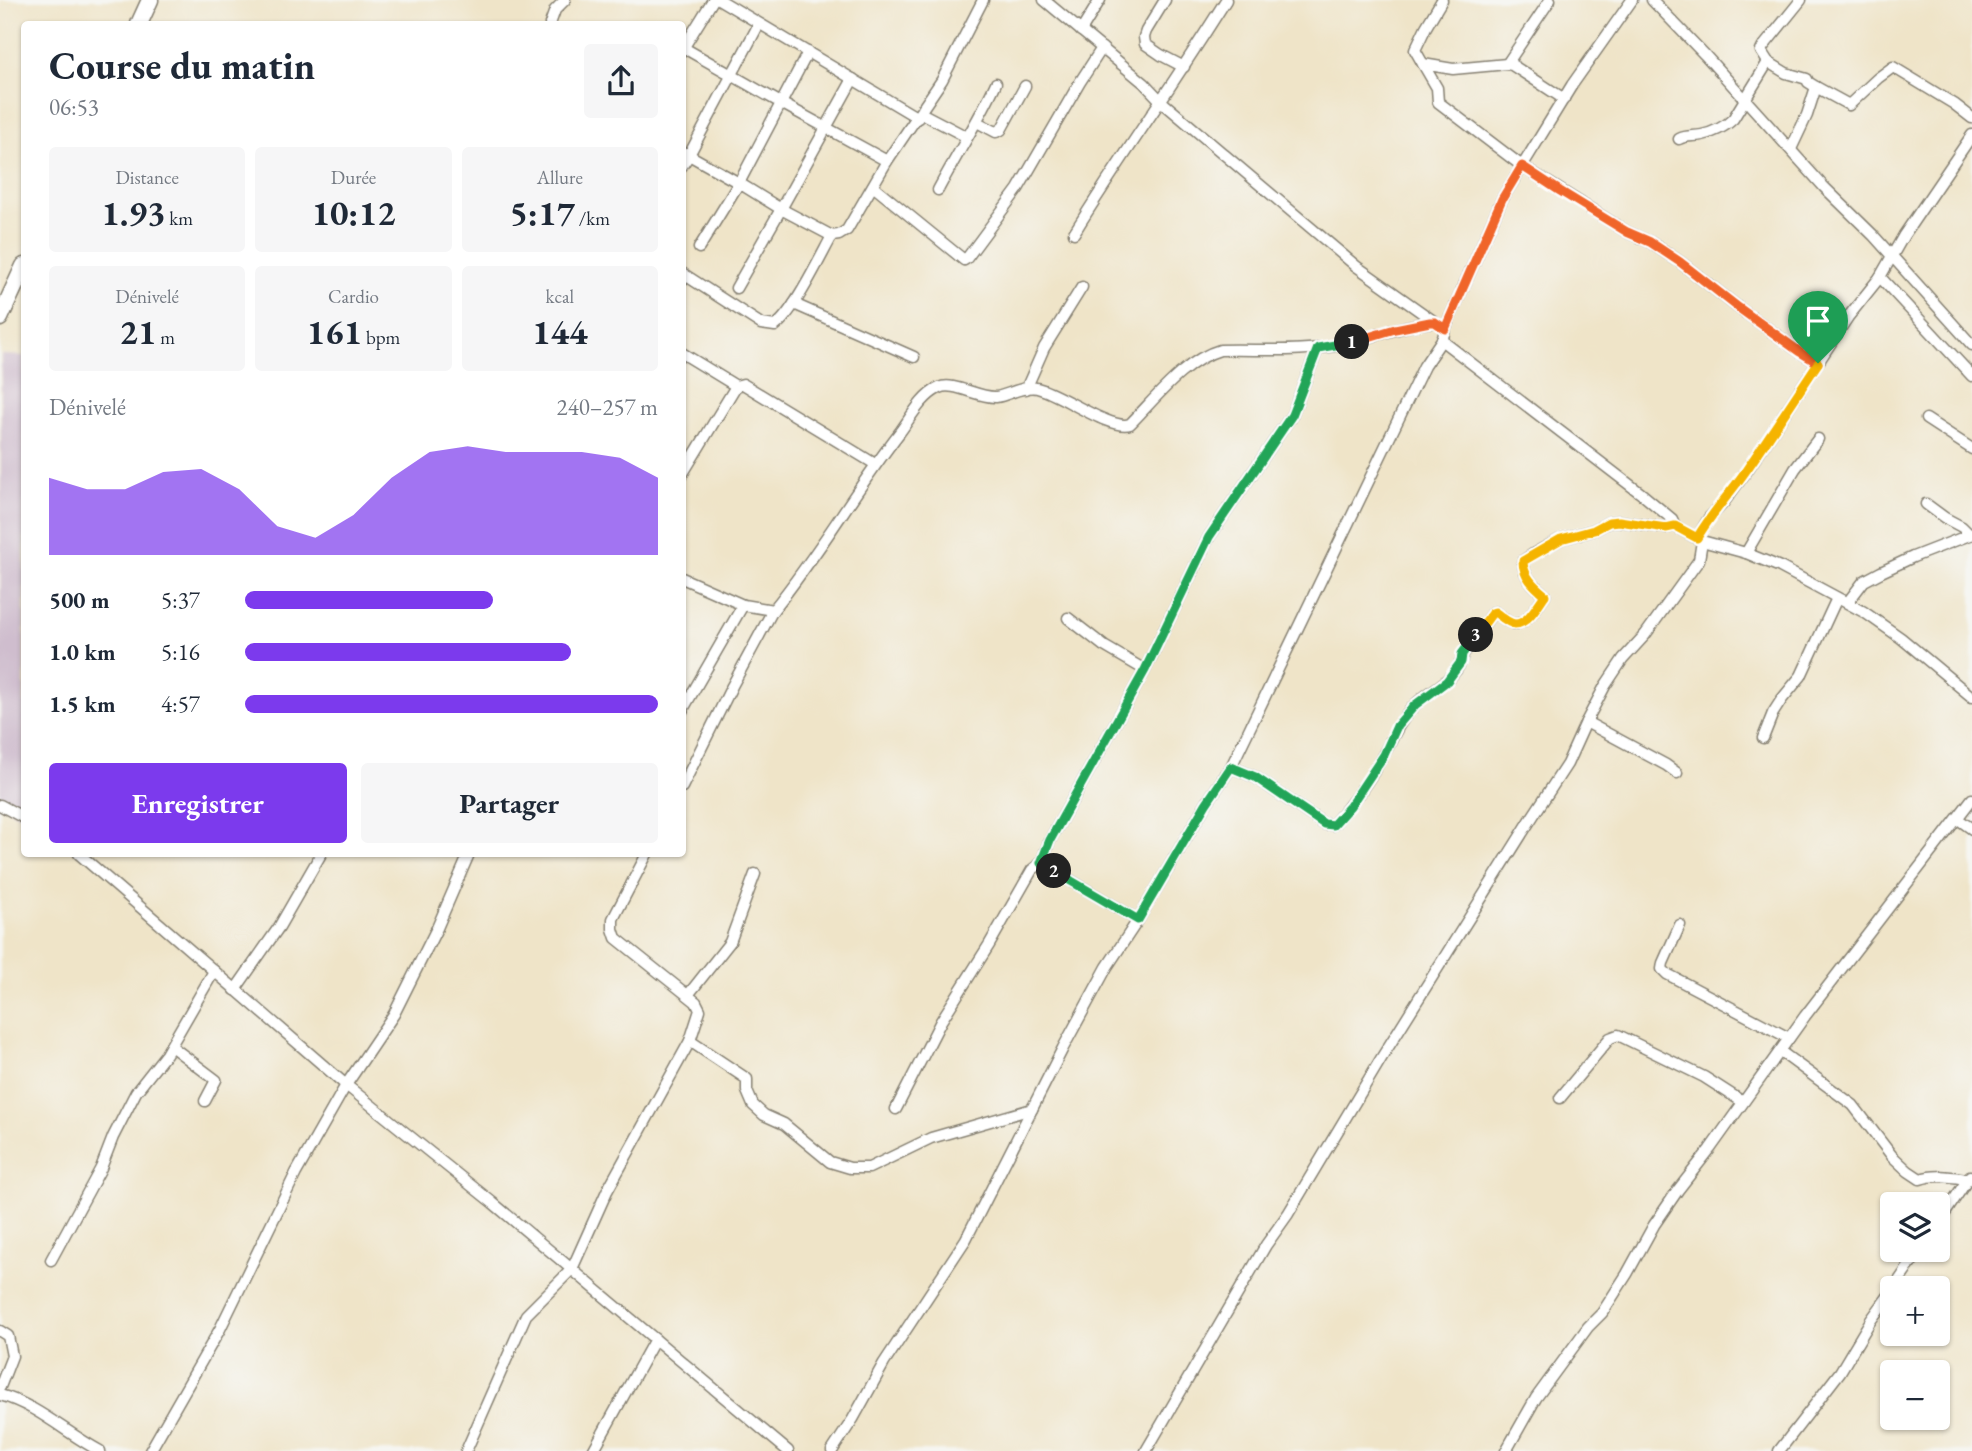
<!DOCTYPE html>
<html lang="fr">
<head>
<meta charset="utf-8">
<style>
	:root { --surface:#fff; --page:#f6f6f7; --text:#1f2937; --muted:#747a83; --accent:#7c3aed }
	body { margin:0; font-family:"EB Garamond",serif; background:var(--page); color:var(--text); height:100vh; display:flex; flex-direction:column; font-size:26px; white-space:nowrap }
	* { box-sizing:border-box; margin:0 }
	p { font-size:23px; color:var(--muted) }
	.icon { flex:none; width:38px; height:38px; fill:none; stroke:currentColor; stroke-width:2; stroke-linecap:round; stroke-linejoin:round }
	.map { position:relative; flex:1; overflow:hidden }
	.side { position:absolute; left:21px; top:21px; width:665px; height:836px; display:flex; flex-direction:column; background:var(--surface); border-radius:7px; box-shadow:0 2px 5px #0004 }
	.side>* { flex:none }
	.tools { position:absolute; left:1880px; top:1192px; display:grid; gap:14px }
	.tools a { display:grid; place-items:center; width:70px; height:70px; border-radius:7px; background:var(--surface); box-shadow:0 2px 5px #0004; font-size:35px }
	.pin { position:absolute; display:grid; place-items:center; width:60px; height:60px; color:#fff; margin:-72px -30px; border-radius:50% 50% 50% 0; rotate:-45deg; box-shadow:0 0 7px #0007 }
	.pin .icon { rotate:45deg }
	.km { position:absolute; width:35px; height:35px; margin:-18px; border-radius:50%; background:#222; color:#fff; font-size:19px; line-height:35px; text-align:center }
	.round { display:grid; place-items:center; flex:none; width:74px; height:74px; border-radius:7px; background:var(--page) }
	.overview { display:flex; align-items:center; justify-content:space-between; height:119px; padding:0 28px }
	h1 { font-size:38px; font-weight:700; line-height:52px }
	.stats { display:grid; grid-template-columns:repeat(3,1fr); gap:10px; height:119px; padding:7px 28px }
	.stats div { display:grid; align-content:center; border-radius:7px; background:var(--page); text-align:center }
	.stats b { font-size:35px; font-weight:700 }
	.stats small { font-size:19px; font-weight:400 }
	.stats p { font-size:19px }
	.chart { height:196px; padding:14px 28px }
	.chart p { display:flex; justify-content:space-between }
	.chart svg { width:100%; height:126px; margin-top:7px; fill:var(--accent); opacity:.7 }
	.primary-button { display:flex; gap:14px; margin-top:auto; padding:14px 28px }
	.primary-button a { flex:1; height:80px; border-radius:7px; background:var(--accent); color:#fff; font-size:28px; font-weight:700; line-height:80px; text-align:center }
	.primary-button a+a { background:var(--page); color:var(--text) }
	ul { padding:0 28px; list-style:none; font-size:23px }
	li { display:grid; grid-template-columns:112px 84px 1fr; align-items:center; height:52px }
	li i { height:18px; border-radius:9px; background:var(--accent) }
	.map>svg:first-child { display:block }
</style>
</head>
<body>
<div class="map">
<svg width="1972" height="1451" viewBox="0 0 1972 1451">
	<rect width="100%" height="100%" fill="#f6f6f2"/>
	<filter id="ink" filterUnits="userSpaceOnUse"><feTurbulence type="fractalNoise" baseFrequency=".0143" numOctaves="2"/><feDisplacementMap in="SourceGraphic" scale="14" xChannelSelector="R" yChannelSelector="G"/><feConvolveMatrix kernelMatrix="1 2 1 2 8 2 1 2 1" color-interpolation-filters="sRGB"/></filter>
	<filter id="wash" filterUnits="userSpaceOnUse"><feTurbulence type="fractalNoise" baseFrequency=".00686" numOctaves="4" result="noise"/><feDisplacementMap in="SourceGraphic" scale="28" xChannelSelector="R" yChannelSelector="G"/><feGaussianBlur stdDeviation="1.57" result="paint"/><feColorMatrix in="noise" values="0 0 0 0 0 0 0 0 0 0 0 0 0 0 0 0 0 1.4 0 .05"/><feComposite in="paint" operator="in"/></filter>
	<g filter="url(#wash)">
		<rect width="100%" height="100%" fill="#efe4c8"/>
		<path fill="#cfbdce" d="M1 355 24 356V818L0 805Z"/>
	</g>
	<g filter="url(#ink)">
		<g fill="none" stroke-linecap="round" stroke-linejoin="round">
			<defs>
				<g id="minor">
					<path d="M720 0 918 118"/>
					<path d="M1044 0 1144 83 1161 101 1356 266 1435 322"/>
					<path d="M1165 0 1146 31 1144 37 1145 44 1161 55 1184 67"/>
					<path d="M1652 0 1705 55 1824 187 1873 235 1972 345"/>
					<path d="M550 24 555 10 565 0"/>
					<path d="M1081 31 1100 0"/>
					<path d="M684 48 781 103 887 161"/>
					<path d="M682 50 713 0"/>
					<path d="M1768 62 1786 73 1807 79 1808 82 1816 87 1807 115 1791 149"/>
					<path d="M1423 64 1415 50 1426 27 1442 0"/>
					<path d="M1507 64 1550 0"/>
					<path d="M1816 87 1849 105 1878 78 1893 67 1954 104 1972 118"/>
					<path d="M1564 99 1512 65 1507 64 1453 69 1423 64 1437 88 1438 102 1522 166 1627 232 1650 242 1680 262 1739 308 1800 352 1818 363"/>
					<path d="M921 113 967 137"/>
					<path d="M977 122 996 132 1001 130 1025 86"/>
					<path d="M1679 139C1687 135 1693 137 1702 135 1712 133 1725 127 1733 119L1768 62 1761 51 1763 47 1801 0"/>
					<path d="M682 152 689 155 759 24"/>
					<path d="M682 166 689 155 739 183 808 52"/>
					<path d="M873 186 964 260 967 258 1018 189 1080 82 1102 48"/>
					<path d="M938 190C957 154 979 120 996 83"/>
					<path d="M1074 233C1123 154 1177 79 1226 0"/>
					<path d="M699 248 739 183 781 209 853 79"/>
					<path d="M682 273 761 324 775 326C793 314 820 258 832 236"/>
					<path d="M1880 277 1972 376"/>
					<path d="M736 288 781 209 832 236 839 235 847 230 887 161 942 80 983 0"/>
					<path d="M794 304 914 357"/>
					<path d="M1443 338 1445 343 1643 495 1672 519 1675 526 1702 541 1746 553 1780 567 1864 612 1901 638 1972 697"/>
					<path d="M682 353 736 386 743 384 875 464"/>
					<path d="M1026 389 1044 348 1082 287"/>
					<path d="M1926 419 1972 449"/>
					<path d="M682 475 736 386"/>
					<path d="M1926 504 1945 518 1962 527 1970 535"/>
					<path d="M1697 538 1709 518 1724 502 1746 472 1848 317 1880 277 1904 235 1972 135"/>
					<path d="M1746 553 1795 469 1818 439"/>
					<path d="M682 578 743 605 773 610C819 554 855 490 900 432 911 417 922 396 939 388 953 381 978 398 996 397 1009 395 1024 385 1037 388 1060 393 1111 431 1130 424 1155 399 1185 360 1220 350 1261 349 1304 353 1345 344 1375 337 1404 324 1435 322"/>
					<path d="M1848 602 1864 581 1881 572 1913 557 1972 534"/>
					<path d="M1068 618 1104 646 1145 670"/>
					<path d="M682 711 743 605"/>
					<path d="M1586 722 1666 765 1677 773"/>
					<path d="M1763 738 1773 713 1782 699 1801 676 1837 598"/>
					<path d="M1231 767 1255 777 1324 824 1333 825C1351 805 1371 778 1384 754 1394 736 1397 725 1412 708 1428 690 1458 681 1463 654L1492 613 1495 612C1500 616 1509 624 1515 624 1528 624 1538 604 1545 595 1534 586 1523 576 1523 561L1535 553 1561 539 1594 530 1609 522 1619 521 1666 528 1675 526"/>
					<path d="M682 787 732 686 773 610"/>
					<path d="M0 805 24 818"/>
					<path d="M1958 819 1972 829"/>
					<path d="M79 854 346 1085 493 1203 788 1451"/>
					<path d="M1041 863 1050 840 1145 670 1209 537 1292 415 1318 348"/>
					<path d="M1680 925 1663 963 1662 969 1667 974 1789 1038"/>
					<path d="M235 990 279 927 321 854"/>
					<path d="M688 995 730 942 755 874"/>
					<path d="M690 1041 747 1079V1091L753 1105 764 1115 784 1124 830 1162 850 1168H869L931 1138 1032 1109"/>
					<path d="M171 1046 216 1080 205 1101"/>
					<path d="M1781 1052 1853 1105 1892 1156 1908 1171 1920 1179C1935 1174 1952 1177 1967 1179"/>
					<path d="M1560 1098 1610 1038 1618 1035 1704 1077 1743 1102"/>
					<path d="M896 1109 941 1021 989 945 1032 870 1041 863 1138 920"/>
					<path d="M1937 1225 1970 1176"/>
					<path d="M51 1260 101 1168 113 1137 136 1092 166 1054 214 971"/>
					<path d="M1894 1288 1920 1250"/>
					<path d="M0 1331 8 1336 12 1356 0 1387"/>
					<path d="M0 1395C37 1405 66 1433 100 1451"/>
					<path d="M150 1451 220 1329 296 1173 346 1085 394 1014 437 928 469 854"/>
					<path d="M466 1451 526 1315 572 1269 607 1191 690 1041 700 1010 696 1002 616 938 613 929V919L647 854"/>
					<path d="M593 1451 655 1339"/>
					<path d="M832 1451 853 1419 884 1363 966 1239 1063 1048 1107 967 1138 920 1206 804 1231 767 1424 366 1443 338 1445 329 1502 199 1572 85 1632 0"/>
					<path d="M1146 1451 1266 1245 1288 1214 1382 1057 1533 816 1567 764 1586 722 1605 686 1623 659 1645 635 1699 560 1702 541"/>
					<path d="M1506 1451 1536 1398 1588 1327 1602 1313 1627 1274 1654 1225 1678 1190 1710 1149 1805 1016 1972 799"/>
					<path d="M1779 1451 1840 1372 1871 1320 1892 1291"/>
				</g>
				<g id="primary">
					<path d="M139 24 150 0"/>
					<path d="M0 318 24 266"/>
				</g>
			</defs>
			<use href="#minor" stroke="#868072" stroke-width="13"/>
			<use href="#primary" stroke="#868072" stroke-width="19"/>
			<use href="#minor" stroke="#fff" stroke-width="10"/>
			<use href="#primary" stroke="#fff" stroke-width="16"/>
		</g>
	</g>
	<g fill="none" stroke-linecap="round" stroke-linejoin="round" filter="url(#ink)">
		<defs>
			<path id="split-1" d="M1352 342 1395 329 1430 322H1435L1445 329 1502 199 1522 166 1560 191 1627 232 1650 242 1680 262 1739 308 1800 352 1818 363"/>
			<path id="split-2" d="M1054 871 1041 863 1050 840 1145 670 1209 537 1292 415 1318 348 1352 342"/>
			<path id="split-3" d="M1054 871 1138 920 1206 804 1231 767 1255 777 1324 824 1333 825 1350 806 1384 755 1397 726 1415 705 1447 681 1461 662 1462 654 1476 635"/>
			<path id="split-4" d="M1476 635 1492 613 1495 612C1500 616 1509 624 1515 624 1528 624 1538 604 1545 595 1534 586 1523 576 1523 561L1561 539 1594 530 1609 522 1619 521 1666 528 1675 526 1697 538C1711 514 1729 495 1745 472 1770 436 1794 399 1818 363"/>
		</defs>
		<use href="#split-1" stroke="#fff" stroke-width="14"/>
		<use href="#split-2" stroke="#fff" stroke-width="14"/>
		<use href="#split-3" stroke="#fff" stroke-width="14"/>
		<use href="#split-4" stroke="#fff" stroke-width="14"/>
		<use href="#split-1" stroke="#f0652b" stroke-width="9"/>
		<use href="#split-2" stroke="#22a559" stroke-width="9"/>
		<use href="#split-3" stroke="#22a559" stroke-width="9"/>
		<use href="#split-4" stroke="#f5b400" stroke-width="9"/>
	</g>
</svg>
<div class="tools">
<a><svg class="icon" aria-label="layers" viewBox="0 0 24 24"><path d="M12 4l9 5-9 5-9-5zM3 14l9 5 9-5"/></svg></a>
<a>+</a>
<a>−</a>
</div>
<div class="pin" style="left:1818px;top:363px;background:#1e9e55"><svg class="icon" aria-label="arrive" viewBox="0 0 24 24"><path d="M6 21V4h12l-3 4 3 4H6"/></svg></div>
<b class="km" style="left:1352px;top:342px">1</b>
<b class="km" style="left:1054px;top:871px">2</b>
<b class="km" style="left:1476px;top:635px">3</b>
<section class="side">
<div class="overview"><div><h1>Course du matin</h1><p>06:53</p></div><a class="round"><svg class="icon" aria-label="share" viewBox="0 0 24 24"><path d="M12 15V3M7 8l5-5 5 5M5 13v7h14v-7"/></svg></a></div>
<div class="stats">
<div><p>Distance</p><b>1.93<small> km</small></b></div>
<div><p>Durée</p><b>10:12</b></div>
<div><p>Allure</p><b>5:17<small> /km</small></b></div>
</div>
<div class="stats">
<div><p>Dénivelé</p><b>21<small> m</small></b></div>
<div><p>Cardio</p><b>161<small> bpm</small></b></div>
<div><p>kcal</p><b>144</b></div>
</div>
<div class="chart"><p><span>Dénivelé</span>240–257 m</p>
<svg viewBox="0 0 160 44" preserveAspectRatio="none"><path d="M0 44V17L10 21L20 21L30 15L40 14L50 21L60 34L70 38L80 30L90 17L100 8L110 6L120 8L130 8L140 8L150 10L160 17V44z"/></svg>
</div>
<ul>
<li><b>500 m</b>5:37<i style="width:60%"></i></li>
<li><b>1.0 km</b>5:16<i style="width:79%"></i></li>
<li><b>1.5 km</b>4:57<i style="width:100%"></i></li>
</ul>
<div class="primary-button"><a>Enregistrer</a><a>Partager</a></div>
</section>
</div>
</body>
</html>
